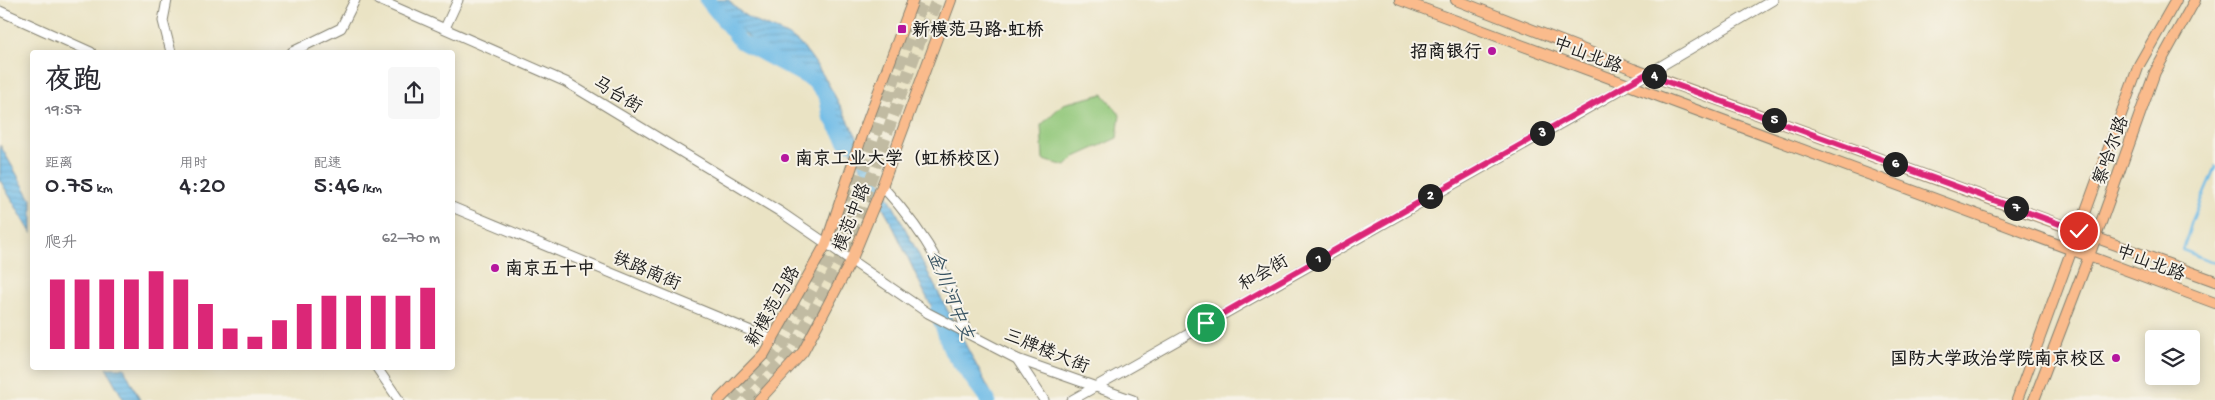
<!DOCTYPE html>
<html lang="zh">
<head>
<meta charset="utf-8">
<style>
	:root { --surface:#fff; --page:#f7f7f7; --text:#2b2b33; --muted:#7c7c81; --accent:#db2777 }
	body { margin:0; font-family:"Gochi Hand","LXGW WenKai TC",sans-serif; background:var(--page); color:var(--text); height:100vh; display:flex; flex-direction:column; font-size:19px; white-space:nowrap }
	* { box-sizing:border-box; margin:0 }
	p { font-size:16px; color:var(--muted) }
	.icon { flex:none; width:28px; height:28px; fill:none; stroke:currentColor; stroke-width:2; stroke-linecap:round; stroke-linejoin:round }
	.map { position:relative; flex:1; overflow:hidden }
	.details { position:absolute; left:30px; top:50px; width:425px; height:320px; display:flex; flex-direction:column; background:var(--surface); border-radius:5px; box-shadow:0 2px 12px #0003 }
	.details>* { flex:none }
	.fabs { position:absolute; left:2145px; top:330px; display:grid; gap:10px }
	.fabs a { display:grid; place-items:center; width:55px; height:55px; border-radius:5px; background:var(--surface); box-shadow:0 2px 12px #0003; font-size:25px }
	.pin { position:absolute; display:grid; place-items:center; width:42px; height:42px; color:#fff; margin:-21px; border:2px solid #fff; border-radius:50%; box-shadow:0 1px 5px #0007 }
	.km { position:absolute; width:25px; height:25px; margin:-12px; border-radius:50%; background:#222; color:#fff; font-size:14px; line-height:25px; text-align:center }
	.round { display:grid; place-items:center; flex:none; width:52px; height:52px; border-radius:5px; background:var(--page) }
	.summary { display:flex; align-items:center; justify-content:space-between; height:85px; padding:0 15px }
	h1 { font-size:28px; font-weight:600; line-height:38px }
	.stats { display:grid; grid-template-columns:repeat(3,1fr); gap:8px; height:85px; padding:5px 15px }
	.stats div { display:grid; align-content:center }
	.stats b { font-size:25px; font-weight:600 }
	.stats small { font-size:14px; font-weight:400 }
	.stats p { font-size:14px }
	.chart { height:140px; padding:10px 15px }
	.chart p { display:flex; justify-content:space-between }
	.chart svg { width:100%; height:90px; margin-top:5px; stroke:var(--accent); stroke-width:6 }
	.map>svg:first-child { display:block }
</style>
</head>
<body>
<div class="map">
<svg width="2215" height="400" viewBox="0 0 2215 400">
	<defs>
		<pattern id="water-rules" width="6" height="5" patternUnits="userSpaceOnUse" patternTransform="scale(1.25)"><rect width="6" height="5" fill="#6ebbe7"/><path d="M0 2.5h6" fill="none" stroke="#5fa0c6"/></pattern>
	</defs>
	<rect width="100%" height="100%" fill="#f7f3e8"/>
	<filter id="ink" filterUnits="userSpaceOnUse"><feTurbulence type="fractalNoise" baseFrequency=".02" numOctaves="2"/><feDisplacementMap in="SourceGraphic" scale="10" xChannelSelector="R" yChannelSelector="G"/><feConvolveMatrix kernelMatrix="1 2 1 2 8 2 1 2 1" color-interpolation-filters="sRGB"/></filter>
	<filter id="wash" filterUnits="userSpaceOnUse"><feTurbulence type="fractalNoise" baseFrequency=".0096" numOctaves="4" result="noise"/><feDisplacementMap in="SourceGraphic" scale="20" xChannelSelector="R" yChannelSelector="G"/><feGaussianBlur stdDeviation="1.12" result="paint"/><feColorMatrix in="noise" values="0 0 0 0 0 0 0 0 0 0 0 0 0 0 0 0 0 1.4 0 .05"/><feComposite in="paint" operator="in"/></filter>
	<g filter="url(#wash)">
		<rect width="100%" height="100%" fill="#eae3c4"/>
		<path fill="#91c779" stroke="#56724a" d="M1103 94 1120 115 1117 138 1075 157 1066 166 1043 160 1041 125 1063 104Z"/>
		<g fill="url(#water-rules)" stroke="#456c82">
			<path d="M716 0H729C747 23 765 24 789 36 805 45 815 63 825 78 884 184 937 293 995 400H981L927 298 889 218 818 91 797 70 761 48 737 27Z"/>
			<path d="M0 145 32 201V234L0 180Z"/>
			<path d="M106 368H124L140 400H124Z"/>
		</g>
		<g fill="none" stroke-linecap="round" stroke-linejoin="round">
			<path stroke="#6ebbe7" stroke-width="2.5" d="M2215 167 2192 221 2183 250 2215 263"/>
			<g stroke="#6ebbe7" stroke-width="15">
				<path d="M707 0 741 42 812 80 826 95 830 116 847 143"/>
				<path d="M937 311 951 351 988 400"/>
			</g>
		</g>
	</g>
	<g filter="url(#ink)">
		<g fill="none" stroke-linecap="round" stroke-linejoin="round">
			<g stroke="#c1bba2" stroke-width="12" stroke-dasharray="12 6" stroke-linecap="butt">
				<path d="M731 400 782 346 838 243 912 28 924 0"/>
				<path d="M746 400 793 349 846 249 919 43 937 0"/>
			</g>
			<defs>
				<g id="minor">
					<path d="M167 0 163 21 171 52"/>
					<path d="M379 0 566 82 779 211 928 313 1017 359 1133 400"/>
					<path d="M0 11 91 52"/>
					<path d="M445 28 458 0"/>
					<path d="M292 52 341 28 355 0"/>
					<path d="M882 186C908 214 932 247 948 282 955 299 961 316 967 333"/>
					<path d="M452 207 773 340"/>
					<path d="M1017 359 1044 400"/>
					<path d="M377 368 399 400"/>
					<path d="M1072 400 1627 86 1773 0"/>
				</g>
				<g id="major">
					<path d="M1400 0 2215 303"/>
					<path d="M1456 0 1633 69 2215 281"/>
					<path d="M719 400 764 354 826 244 862 136 913 0"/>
					<path d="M759 400 803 352 851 261 882 186 951 0"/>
					<path d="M2017 400 2139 65 2176 0"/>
					<path d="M2034 400 2089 256 2155 72 2195 0"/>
				</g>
			</defs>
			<use href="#minor" stroke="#838070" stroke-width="11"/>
			<use href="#major" stroke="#838070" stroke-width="12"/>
			<use href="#minor" stroke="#fff" stroke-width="9"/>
			<use href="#major" stroke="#fabb8c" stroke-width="10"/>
		</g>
	</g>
	<g fill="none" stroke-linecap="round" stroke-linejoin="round" filter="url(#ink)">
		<defs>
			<path id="route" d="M1206 323 1646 74 2079 231"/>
		</defs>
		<use href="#route" stroke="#fff" stroke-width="10"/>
		<use href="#route" stroke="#db2777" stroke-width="6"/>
	</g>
	<g fill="#b5179e" stroke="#f7f3e8" stroke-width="2">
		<rect x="897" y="24" width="10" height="10" rx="2.5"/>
		<circle cx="1492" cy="51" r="5"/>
		<circle cx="785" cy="158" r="5"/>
		<circle cx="495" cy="268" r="5"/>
		<circle cx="2116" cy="358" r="5"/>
	</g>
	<g text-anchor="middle" stroke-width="4" stroke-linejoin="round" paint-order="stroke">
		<g font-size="18" font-weight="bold" fill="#1c1c1c" stroke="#f7f3e8" text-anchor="start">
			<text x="912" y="35">新模范马路·虹桥</text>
			<text x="1482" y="57" text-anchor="end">招商银行</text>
			<text x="795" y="164">南京工业大学（虹桥校区）</text>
			<text x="505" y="274">南京五十中</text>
			<text x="2106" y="364" text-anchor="end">国防大学政治学院南京校区</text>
		</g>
		<g font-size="18" fill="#1c1c1c" stroke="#f7f3e8">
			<text transform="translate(1588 54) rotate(21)" y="6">中山北路</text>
			<text transform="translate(618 94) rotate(31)" y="6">马台街</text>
			<text transform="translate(2110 150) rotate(-70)" y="6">察哈尔路</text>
			<text transform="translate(851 217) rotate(-68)" y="6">模范中路</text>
			<text transform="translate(2151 262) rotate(21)" y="6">中山北路</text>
			<text transform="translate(647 270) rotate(23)" y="6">铁路南街</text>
			<text transform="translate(1263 272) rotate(-30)" y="6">和会街</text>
			<text transform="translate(772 306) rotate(-60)" y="6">新模范马路</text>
			<text transform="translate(1047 350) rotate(22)" y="6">三牌楼大街</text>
		</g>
		<g font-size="19" font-style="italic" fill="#395463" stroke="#f7f3e8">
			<text transform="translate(952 295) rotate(68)" y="7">金川河中支</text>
		</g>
	</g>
</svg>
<div class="fabs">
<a><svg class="icon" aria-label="layers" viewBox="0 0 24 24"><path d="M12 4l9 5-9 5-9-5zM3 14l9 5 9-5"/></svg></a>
</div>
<div class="pin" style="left:1206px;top:323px;background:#1e9e55"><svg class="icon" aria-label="arrive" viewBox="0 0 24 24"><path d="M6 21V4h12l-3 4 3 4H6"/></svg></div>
<div class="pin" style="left:2079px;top:231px;background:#d93025"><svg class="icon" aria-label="check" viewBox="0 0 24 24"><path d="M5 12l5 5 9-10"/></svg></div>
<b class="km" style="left:1318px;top:259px">1</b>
<b class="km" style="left:1430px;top:196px">2</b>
<b class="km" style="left:1542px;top:133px">3</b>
<b class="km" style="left:1654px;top:76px">4</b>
<b class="km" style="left:1774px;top:120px">5</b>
<b class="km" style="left:1895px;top:164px">6</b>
<b class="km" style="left:2016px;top:208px">7</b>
<section class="details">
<div class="summary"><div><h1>夜跑</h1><p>19:57</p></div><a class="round"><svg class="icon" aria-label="share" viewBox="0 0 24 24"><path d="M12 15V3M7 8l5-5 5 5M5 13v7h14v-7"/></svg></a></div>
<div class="stats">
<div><p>距离</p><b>0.75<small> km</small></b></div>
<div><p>用时</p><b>4:20</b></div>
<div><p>配速</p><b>5:46<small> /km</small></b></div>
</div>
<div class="chart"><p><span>爬升</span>62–70 m</p>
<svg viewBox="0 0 160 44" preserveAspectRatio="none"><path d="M5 44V10M15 44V10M25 44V10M35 44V10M45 44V6M55 44V10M65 44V22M75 44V34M85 44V38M95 44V30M105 44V22M115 44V18M125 44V18M135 44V18M145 44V18M155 44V14"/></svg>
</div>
</section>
</div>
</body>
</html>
